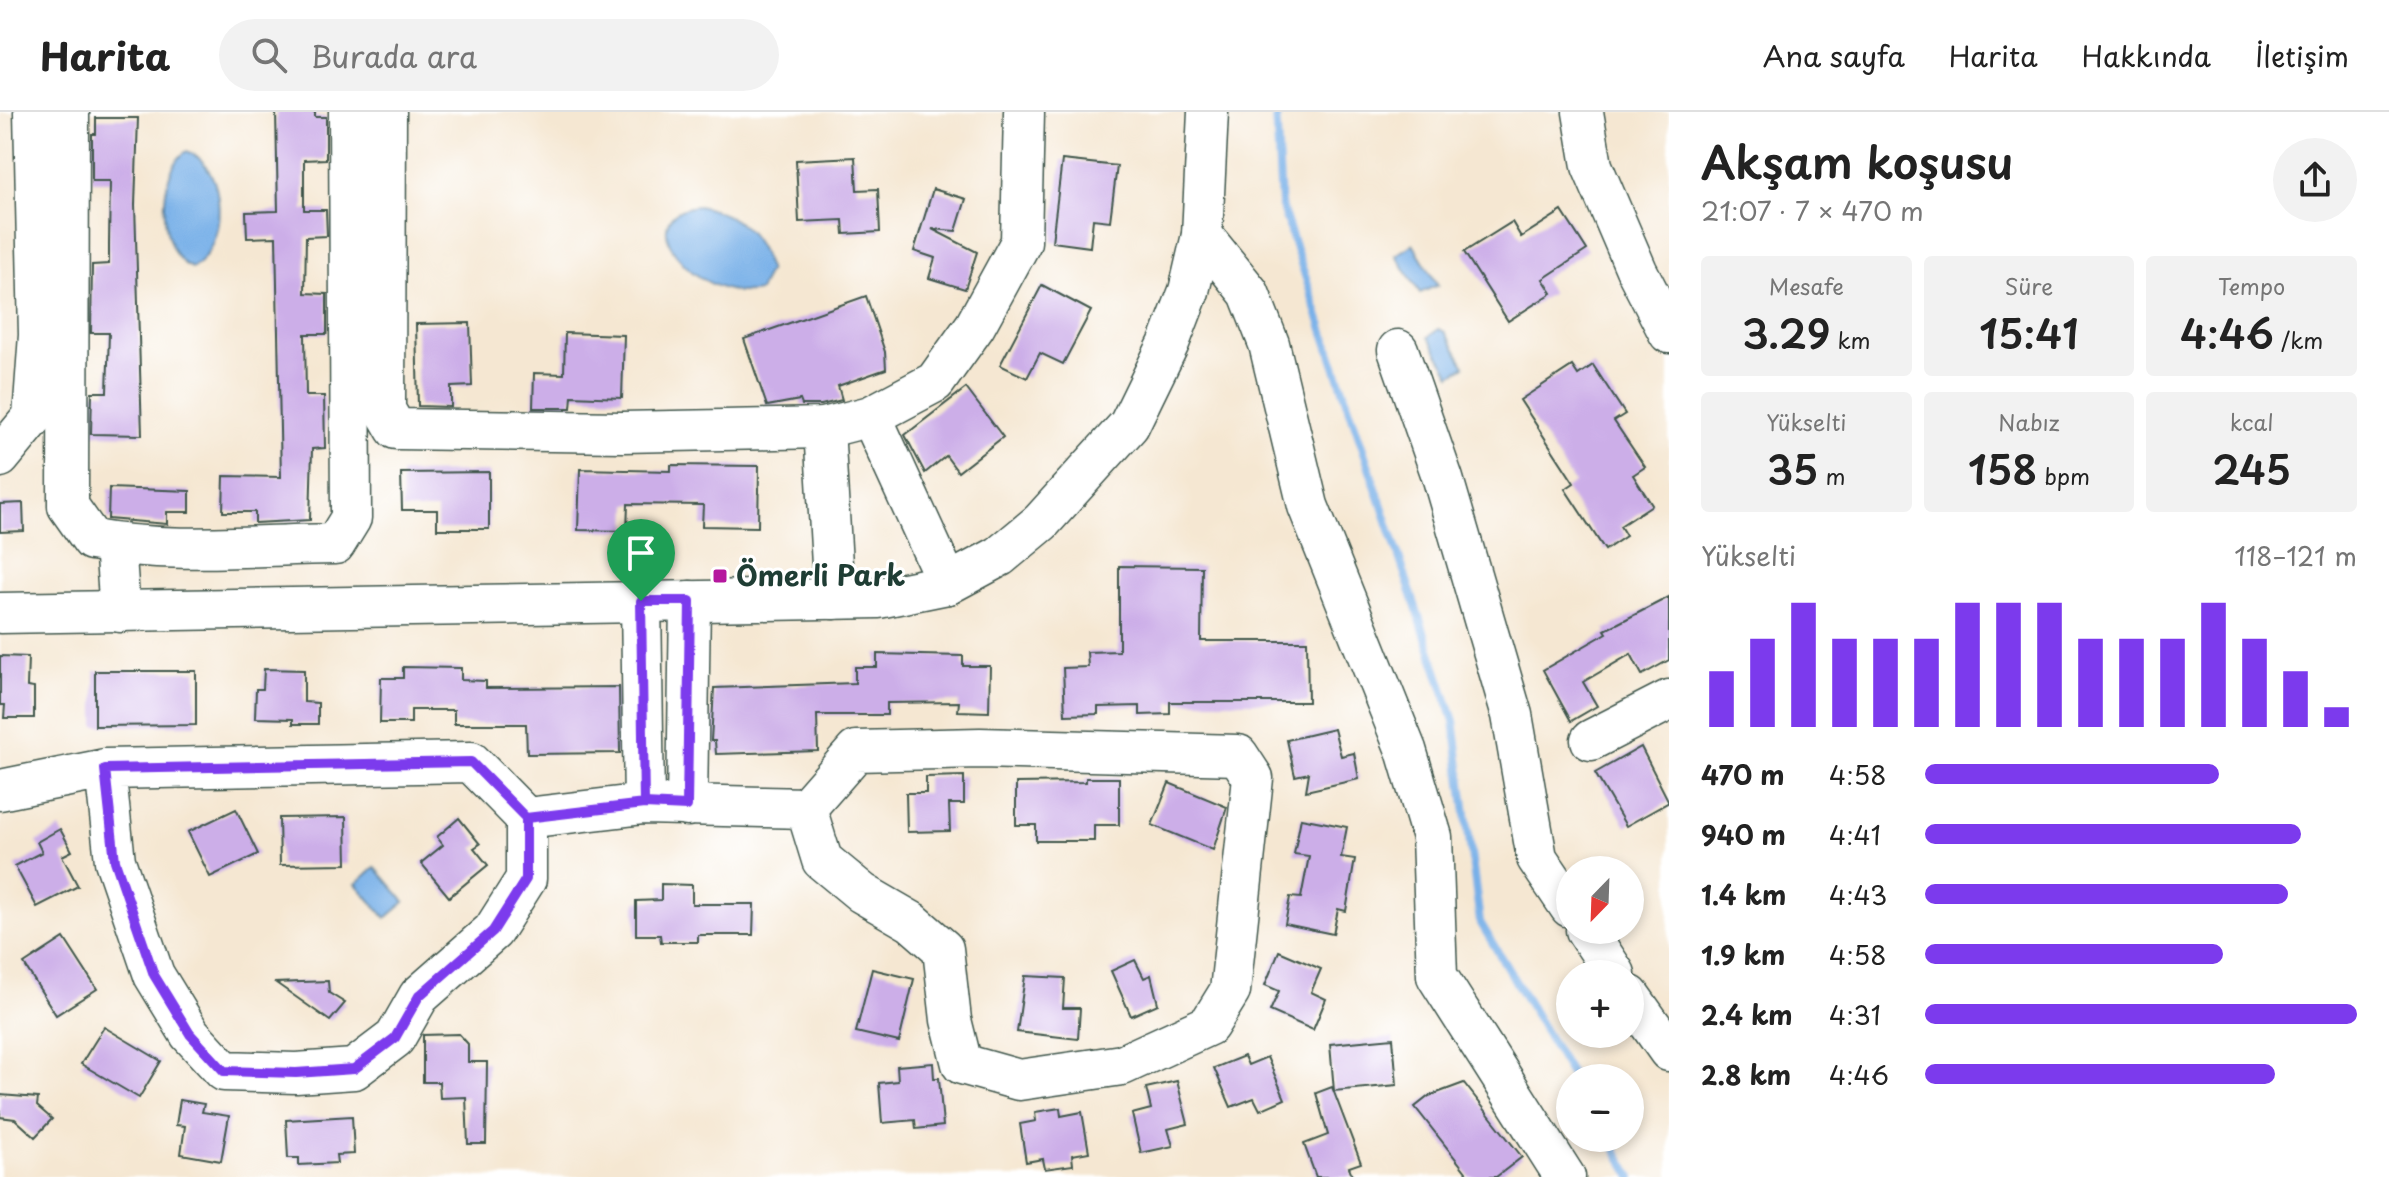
<!DOCTYPE html>
<html lang="tr">
<head>
<meta charset="utf-8">
<style>
	:root { --surface:#fff; --page:#f2f2f2; --text:#222; --muted:#767676; --line:#e0e0e0; --accent:#7c3aed }
	body { margin:0; font-family:"Playpen Sans",sans-serif; background:var(--page); color:var(--text); height:100vh; display:flex; flex-direction:column; font-size:30px; white-space:nowrap }
	* { box-sizing:border-box; margin:0 }
	p { font-size:26px; color:var(--muted) }
	.icon { flex:none; width:44px; height:44px; fill:none; stroke:currentColor; stroke-width:2; stroke-linecap:round; stroke-linejoin:round }
	.map { position:relative; flex:1; overflow:hidden }
	.drawer { display:flex; flex-direction:column; background:var(--surface); width:720px }
	.drawer>* { flex:none }
	.needle { width:52px; rotate:203deg }
	.buttons { position:absolute; left:1556px; top:744px; display:grid; gap:16px }
	.buttons a { display:grid; place-items:center; width:88px; height:88px; border-radius:50%; background:var(--surface); box-shadow:0 4px 12px #0003; font-size:40px }
	.pin { position:absolute; display:grid; place-items:center; width:68px; height:68px; color:#fff; margin:-82px -34px; border-radius:50% 50% 50% 0; rotate:-45deg; box-shadow:0 0 8px #0007 }
	.pin .icon { rotate:45deg }
	.round { display:grid; place-items:center; flex:none; width:84px; height:84px; border-radius:42px; background:var(--page) }
	.overview { display:flex; align-items:center; justify-content:space-between; height:136px; padding:0 32px }
	h1 { font-size:44px; font-weight:600; line-height:60px }
	.figures { display:grid; grid-template-columns:repeat(3,1fr); gap:12px; height:136px; padding:8px 32px }
	.figures div { display:grid; align-content:center; border-radius:8px; background:var(--page); text-align:center }
	.figures b { font-size:40px; font-weight:600 }
	.figures small { font-size:22px; font-weight:400 }
	.figures p { font-size:22px }
	.chart { height:224px; padding:16px 32px }
	.chart p { display:flex; justify-content:space-between }
	.chart svg { width:100%; height:144px; margin-top:8px; stroke:var(--accent); stroke-width:6 }
	ul { padding:0 32px; list-style:none; font-size:26px }
	li { display:grid; grid-template-columns:128px 96px 1fr; align-items:center; height:60px }
	li i { height:20px; border-radius:10px; background:var(--accent) }
	header { display:flex; align-items:center; gap:48px; box-sizing:border-box; height:112px; padding:0 40px; background:var(--surface); border-bottom:2px solid var(--line) }
	header strong { font-size:38px }
	nav { display:flex; gap:44px; margin-inline-start:auto; font-size:28px }
	.search { width:560px; height:72px; background:var(--page); display:flex; align-items:center; gap:20px; box-sizing:border-box; padding:0 28px; border-radius:44px; color:var(--muted); font-size:30px }
	main { display:flex; flex:1; min-height:0 }
	.map>svg:first-child { display:block }
</style>
</head>
<body>
<header>
<strong>Harita</strong>
<div class="search"><svg class="icon" aria-label="search" viewBox="0 0 24 24"><circle cx="10" cy="10" r="6"/><path d="M15 15l6 6"/></svg>Burada ara</div>
<nav><a>Ana sayfa</a><a>Harita</a><a>Hakkında</a><a>İletişim</a></nav>
</header>
<main>
<div class="map">
<svg width="1669" height="1065" viewBox="0 0 1669 1065">
	<rect width="100%" height="100%" fill="#fff"/>
	<filter id="ink" filterUnits="userSpaceOnUse"><feTurbulence type="fractalNoise" baseFrequency=".0125" numOctaves="2"/><feDisplacementMap in="SourceGraphic" scale="16" xChannelSelector="R" yChannelSelector="G"/><feConvolveMatrix kernelMatrix="1 2 1 2 8 2 1 2 1" color-interpolation-filters="sRGB"/></filter>
	<filter id="wash" filterUnits="userSpaceOnUse"><feTurbulence type="fractalNoise" baseFrequency=".006" numOctaves="4" result="noise"/><feDisplacementMap in="SourceGraphic" scale="32" xChannelSelector="R" yChannelSelector="G"/><feGaussianBlur stdDeviation="1.8" result="paint"/><feColorMatrix in="noise" values="0 0 0 0 0 0 0 0 0 0 0 0 0 0 0 0 0 1.4 0 .05"/><feComposite in="paint" operator="in"/></filter>
	<g filter="url(#wash)">
		<rect width="100%" height="100%" fill="#f5e7d2"/>
		<g fill="#78b0e8" stroke="#4c768e" stroke-width="2">
			<path d="M187 39C229 55 228 136 192 156 156 143 157 56 187 39Z"/>
			<path d="M698 94C738 103 756 119 769 157L759 179C695 192 625 101 698 94Z"/>
			<path d="M1413 132 1438 173 1420 181 1396 143Z"/>
			<path d="M1439 217 1445 220 1465 254 1451 263 1428 225Z"/>
			<path d="M375 755 405 790 386 806 356 772Z"/>
		</g>
		<g fill="none" stroke-linecap="round" stroke-linejoin="round">
			<g stroke="#78b0e8" stroke-width="8">
				<path d="M1276 0 1281 92 1454 609 1480 810 1573 966"/>
				<path d="M1609 1026 1632 1065"/>
			</g>
		</g>
		<g id="blocks">
			<g fill="#ccaee8">
				<path d="M276 0H315V5H326V47L304 48V98H326L327 124 306 125 305 181 327 182V222H305L306 284H324L325 336 312 337 310 408 255 411V400H223L224 364 281 365 276 125 247 126 246 100 278 99Z"/>
				<path d="M96 6H138L135 93 142 323 91 322 92 280H107L109 221H91L92 153 109 152V133L110 69H92V22H96Z"/>
				<path d="M855 45 857 78 878 77 880 120 844 122 843 108 799 110 796 48Z"/>
				<path d="M1062 48 1117 54 1110 109 1093 107 1090 135 1052 130Z"/>
				<path d="M933 77 966 87 956 119 932 117 977 140 965 177 929 166 935 146 914 139Z"/>
				<path d="M1562 99 1587 138 1543 167 1552 181 1508 209 1464 140 1512 110 1521 125Z"/>
				<path d="M1042 173 1091 199 1063 252 1040 241 1027 266 1000 253Z"/>
				<path d="M866 184 885 240 886 257 838 274 842 288 821 293H802L800 288 767 294 744 227Z"/>
				<path d="M470 211 472 274 451 275V295L418 294 416 212Z"/>
				<path d="M565 221 624 223 622 286 572 284 571 296H533L534 261 564 262Z"/>
				<path d="M1593 253 1625 302 1614 309 1645 355 1633 363 1652 393 1620 414 1626 424 1605 438 1565 377 1574 371 1520 288 1572 254 1578 263Z"/>
				<path d="M966 276 1003 325 958 360 946 344 925 361 905 323Z"/>
				<path d="M671 353 759 354 758 415 702 414 703 393 628 392 627 419 578 418 580 357 671 359Z"/>
				<path d="M489 360V417H437V398H402L401 361Z"/>
				<path d="M109 376 190 379V400H167V412L108 407Z"/>
				<path d="M23 391 24 419 0 420V392Z"/>
				<path d="M1119 454 1202 455 1201 529H1307L1308 590H1170V602L1140 603V594L1098 595V602L1065 603 1063 556 1088 555 1087 540 1119 539Z"/>
				<path d="M1669 485V548L1642 563 1631 542 1583 570 1597 594 1571 609 1543 558 1607 521 1605 518Z"/>
				<path d="M877 542 963 544V554H990L989 600 958 599 959 590 887 591V603H817L818 639 716 642 715 629H711L714 576 855 571V555H877Z"/>
				<path d="M0 544 28 545 27 575 34 576V606H4L5 593H0Z"/>
				<path d="M403 555 461 556V568L486 569V576L619 575 620 641 527 642 526 612H454V598H411V611H380L381 566H403Z"/>
				<path d="M264 557 304 558V590L318 591V612H293V607L255 606 256 577H263Z"/>
				<path d="M95 559H196V613L95 614Z"/>
				<path d="M1334 617 1341 644 1354 641 1359 667 1306 679 1309 661 1295 664 1287 628Z"/>
				<path d="M1641 635 1669 690 1626 714 1595 661Z"/>
				<path d="M964 664V692H949L950 719 907 720 906 681H926V665Z"/>
				<path d="M1086 666H1119V713H1094V729H1036V713H1016V671L1086 670Z"/>
				<path d="M1169 671 1227 695 1213 738 1152 713Z"/>
				<path d="M236 697 258 742 210 765 188 720Z"/>
				<path d="M346 705 347 752 280 753 279 706Z"/>
				<path d="M459 706 480 732 474 736 488 753 449 785 421 751 443 733 437 725Z"/>
				<path d="M1301 706 1347 715 1341 745 1355 747 1346 799 1338 797 1333 822 1285 812 1290 785 1301 786 1309 744 1294 742Z"/>
				<path d="M60 717 72 739 62 744 78 774 37 795 15 754 42 740 37 730Z"/>
				<path d="M661 772 692 773V792H754L753 823H698V830H661L660 823H636V789L661 788Z"/>
				<path d="M64 826 97 877 56 903 24 852Z"/>
				<path d="M1279 839 1321 857 1311 880 1326 887 1313 918 1270 899 1279 879 1265 873Z"/>
				<path d="M1135 848 1144 866 1151 863 1158 892 1131 904 1111 859Z"/>
				<path d="M872 857 914 867 899 930 856 920Z"/>
				<path d="M1025 864 1065 866 1063 896H1080L1078 927 1017 920Z"/>
				<path d="M328 869 329 881 345 891 330 909 276 871Z"/>
				<path d="M104 915 161 949 139 986 81 952Z"/>
				<path d="M459 922 468 932V950H487L486 1032H468L466 985 440 986 439 970H423V923Z"/>
				<path d="M1393 926 1397 973 1334 979 1330 932Z"/>
				<path d="M1244 944 1248 953 1267 945 1285 987 1260 998 1254 986 1231 995 1214 956Z"/>
				<path d="M933 951 934 966H939L943 1014 916 1017 915 1008 882 1011 879 971 898 969 897 954Z"/>
				<path d="M1177 969 1188 1012 1168 1017 1173 1034 1141 1041 1132 1002 1151 997 1146 976Z"/>
				<path d="M1464 971 1522 1045 1496 1065H1470L1415 995 1429 984Z"/>
				<path d="M1332 975 1361 1051 1349 1055 1353 1065H1316L1304 1032 1328 1023 1316 981Z"/>
				<path d="M0 983 38 986 37 994 52 1007 35 1025 15 1007 0 1005Z"/>
				<path d="M180 988 204 992 202 1000 229 1004 221 1049 181 1042 185 1014 176 1013Z"/>
				<path d="M1060 996 1061 1004 1082 1000 1089 1040 1072 1043 1073 1053 1045 1057 1043 1047 1026 1050 1020 1012 1036 1009 1035 1000Z"/>
				<path d="M352 1004 354 1042 336 1043 337 1051 299 1053V1046H288L286 1008Z"/>
			</g>
		</g>
	</g>
	<g filter="url(#ink)">
		<use href="#blocks" fill-opacity="0" stroke="#3f564c" stroke-width="2"/>
		<g fill="none" stroke-linecap="round" stroke-linejoin="round">
			<defs>
				<g id="minor">
					<path d="M69 0 68 394 92 428C170 442 256 433 335 432L351 406 349 0"/>
					<path d="M386 0 385 298 396 317 622 320 824 316 871 304 935 270 975 214 1021 130 1024 0"/>
					<path d="M1583 0 1592 54 1637 159 1669 221"/>
					<path d="M1202 123 1249 181 1269 232 1308 394 1406 638 1432 725 1437 864 1565 1065"/>
					<path d="M1398 238 1443 367 1512 603 1537 746 1570 795"/>
					<path d="M871 304 948 472"/>
					<path d="M824 316 834 487"/>
					<path d="M0 345 33 305 39 223 34 0"/>
					<path d="M115 432 120 500"/>
					<path d="M641 489 644 692"/>
					<path d="M0 501 879 486 948 472 1000 444 1041 410 1129 313 1169 231 1189 179 1202 123 1208 0"/>
					<path d="M1591 628 1669 588"/>
					<path d="M0 678 105 657 471 650 526 706V767L493 819 419 884 395 926 354 957 296 961 224 959 190 922 154 863 115 749 105 657"/>
					<path d="M687 694 690 489"/>
					<path d="M526 706 644 692 806 696 856 639 980 636 1238 643 1253 666 1230 879 1209 913 1122 953 1019 968 962 952 951 908 943 837 912 810 862 781 822 748 806 696"/>
					<path d="M1586 818 1615 862"/>
					<path d="M1630 884 1669 939"/>
				</g>
			</defs>
			<use href="#minor" stroke="#3f564c" stroke-width="43"/>
			<use href="#minor" stroke="#fff" stroke-width="40"/>
		</g>
	</g>
	<g fill="none" stroke-linecap="round" stroke-linejoin="round" filter="url(#ink)">
		<defs>
			<path id="route" d="M641 489 644 692 526 706 471 650 105 657 115 749 154 863 190 922 224 959 296 961 354 957 395 926 419 884 493 819 526 767V706L644 692 687 694 690 489H641"/>
		</defs>
		<use href="#route" stroke="#fff" stroke-width="16"/>
		<use href="#route" stroke="#7c3aed" stroke-width="10"/>
	</g>
	<rect fill="#b5179e" stroke="#fff" stroke-width="3" x="712" y="456" width="16" height="16" rx="4"/>
	<g text-anchor="middle" stroke-width="6" stroke-linejoin="round" paint-order="stroke">
		<g font-size="28" font-weight="bold" fill="#1f3d34" stroke="#fff" text-anchor="start">
			<text x="736" y="474">Ömerli Park</text>
		</g>
	</g>
</svg>
<div class="buttons">
<a><svg class="needle" viewBox="-14 -14 28 28"><path d="M0-13l5 13h-10z" fill="#e53935"/><path d="M0 13l5-13h-10z" fill="#767676"/></svg></a>
<a>+</a>
<a>−</a>
</div>
<div class="pin" style="left:641px;top:489px;background:#1e9e55"><svg class="icon" aria-label="arrive" viewBox="0 0 24 24"><path d="M6 21V4h12l-3 4 3 4H6"/></svg></div>
</div>
<section class="drawer">
<div class="overview"><div><h1>Akşam koşusu</h1><p>21:07 · 7 × 470 m</p></div><a class="round"><svg class="icon" aria-label="share" viewBox="0 0 24 24"><path d="M12 15V3M7 8l5-5 5 5M5 13v7h14v-7"/></svg></a></div>
<div class="figures">
<div><p>Mesafe</p><b>3.29<small> km</small></b></div>
<div><p>Süre</p><b>15:41</b></div>
<div><p>Tempo</p><b>4:46<small> /km</small></b></div>
</div>
<div class="figures">
<div><p>Yükselti</p><b>35<small> m</small></b></div>
<div><p>Nabız</p><b>158<small> bpm</small></b></div>
<div><p>kcal</p><b>245</b></div>
</div>
<div class="chart"><p><span>Yükselti</span>118–121 m</p>
<svg viewBox="0 0 160 44" preserveAspectRatio="none"><path d="M5 44V27M15 44V17M25 44V6M35 44V17M45 44V17M55 44V17M65 44V6M75 44V6M85 44V6M95 44V17M105 44V17M115 44V17M125 44V6M135 44V17M145 44V27M155 44V38"/></svg>
</div>
<ul>
<li><b>470 m</b>4:58<i style="width:68%"></i></li>
<li><b>940 m</b>4:41<i style="width:87%"></i></li>
<li><b>1.4 km</b>4:43<i style="width:84%"></i></li>
<li><b>1.9 km</b>4:58<i style="width:69%"></i></li>
<li><b>2.4 km</b>4:31<i style="width:100%"></i></li>
<li><b>2.8 km</b>4:46<i style="width:81%"></i></li>
</ul>
</section>
</main>
</body>
</html>
